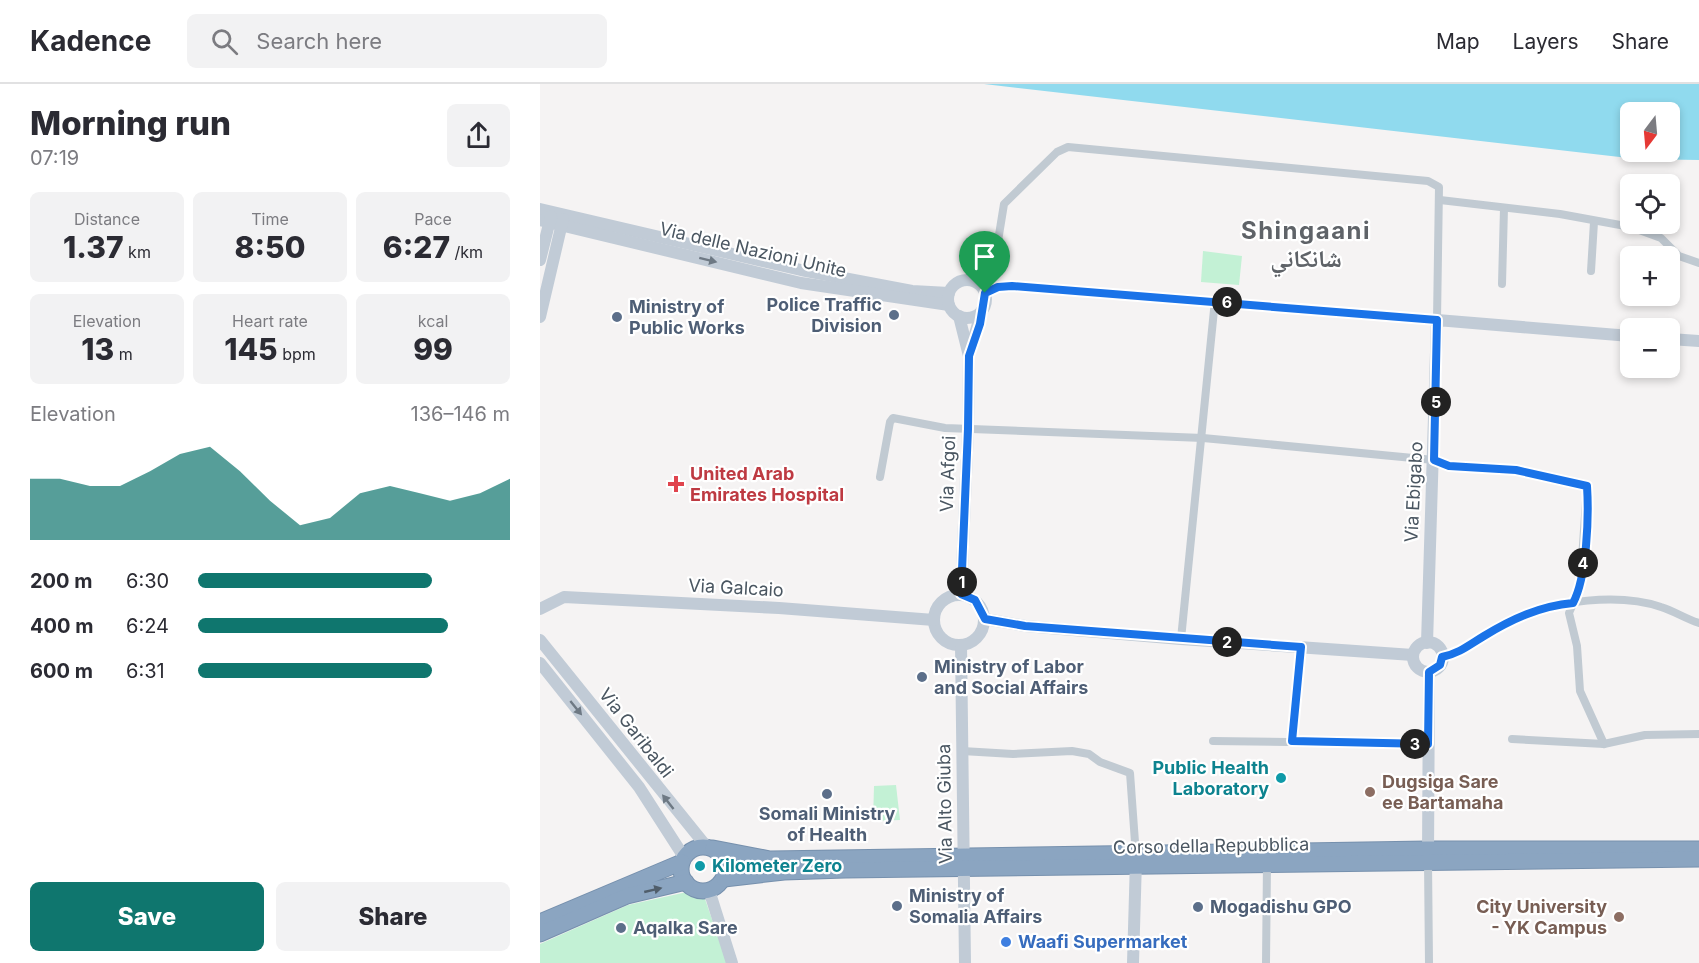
<!DOCTYPE html>
<html lang="en">
<head>
<meta charset="utf-8">
<style>
	:root { --surface:#fff; --page:#f2f2f3; --text:#2b2b33; --muted:#7c7c81; --line:#e1e1e2; --accent:#0f766e }
	body { margin:0; font-family:Inter,"Noto Naskh Arabic",sans-serif; background:var(--page); color:var(--text); height:100vh; display:flex; flex-direction:column; font-size:22px; white-space:nowrap }
	* { box-sizing:border-box; margin:0 }
	p { font-size:20px; color:var(--muted) }
	.icon { flex:none; width:33px; height:33px; fill:none; stroke:currentColor; stroke-width:2; stroke-linecap:round; stroke-linejoin:round }
	.map { position:relative; flex:1; overflow:hidden }
	.sheet { display:flex; flex-direction:column; background:var(--surface); width:540px }
	.sheet>* { flex:none }
	.needle { width:39px; rotate:196deg }
	.controls { position:absolute; left:1080px; top:18px; display:grid; gap:12px }
	.controls a { display:grid; place-items:center; width:60px; height:60px; border-radius:9px; background:var(--surface); box-shadow:0 3px 9px #0003; font-size:30px }
	.pin { position:absolute; display:grid; place-items:center; width:51px; height:51px; color:#fff; margin:-62px -26px; border-radius:50% 50% 50% 0; rotate:-45deg; box-shadow:0 0 6px #0007 }
	.pin .icon { rotate:45deg }
	.km { position:absolute; width:30px; height:30px; margin:-15px; border-radius:50%; background:#222; color:#fff; font-size:16px; line-height:30px; text-align:center }
	.round { display:grid; place-items:center; flex:none; width:63px; height:63px; border-radius:9px; background:var(--page) }
	.head { display:flex; align-items:center; justify-content:space-between; height:102px; padding:0 30px }
	h1 { font-size:33px; font-weight:800; line-height:45px }
	.stats { display:grid; grid-template-columns:repeat(3,1fr); gap:9px; height:102px; padding:6px 30px }
	.stats div { display:grid; align-content:center; border-radius:9px; background:var(--page); text-align:center }
	.stats b { font-size:30px; font-weight:800 }
	.stats small { font-size:16px; font-weight:400 }
	.stats p { font-size:16px }
	.chart { height:168px; padding:12px 30px }
	.chart p { display:flex; justify-content:space-between }
	.chart svg { width:100%; height:108px; margin-top:6px; fill:var(--accent); opacity:.7 }
	.primary-button { display:flex; gap:12px; margin-top:auto; padding:12px 30px }
	.primary-button a { flex:1; height:69px; border-radius:9px; background:var(--accent); color:#fff; font-size:24px; font-weight:800; line-height:69px; text-align:center }
	.primary-button a+a { background:var(--page); color:var(--text) }
	ul { padding:0 30px; list-style:none; font-size:20px }
	li { display:grid; grid-template-columns:96px 72px 1fr; align-items:center; height:45px }
	li i { height:15px; border-radius:8px; background:var(--accent) }
	header { display:flex; align-items:center; gap:36px; box-sizing:border-box; height:84px; padding:0 30px; background:var(--surface); border-bottom:2px solid var(--line) }
	header strong { font-size:28px }
	nav { display:flex; gap:33px; margin-inline-start:auto; font-size:21px }
	.search { width:420px; height:54px; background:var(--page); display:flex; align-items:center; gap:15px; box-sizing:border-box; padding:0 21px; border-radius:9px; color:var(--muted); font-size:22px }
	main { display:flex; flex:1; min-height:0 }
	.map>svg:first-child { display:block }
</style>
</head>
<body>
<header>
<strong>Kadence</strong>
<div class="search"><svg class="icon" aria-label="search" viewBox="0 0 24 24"><circle cx="10" cy="10" r="6"/><path d="M15 15l6 6"/></svg>Search here</div>
<nav><a>Map</a><a>Layers</a><a>Share</a></nav>
</header>
<main>
<section class="sheet">
<div class="head"><div><h1>Morning run</h1><p>07:19</p></div><a class="round"><svg class="icon" aria-label="share" viewBox="0 0 24 24"><path d="M12 15V3M7 8l5-5 5 5M5 13v7h14v-7"/></svg></a></div>
<div class="stats">
<div><p>Distance</p><b>1.37<small> km</small></b></div>
<div><p>Time</p><b>8:50</b></div>
<div><p>Pace</p><b>6:27<small> /km</small></b></div>
</div>
<div class="stats">
<div><p>Elevation</p><b>13<small> m</small></b></div>
<div><p>Heart rate</p><b>145<small> bpm</small></b></div>
<div><p>kcal</p><b>99</b></div>
</div>
<div class="chart"><p><span>Elevation</span>136–146 m</p>
<svg viewBox="0 0 160 44" preserveAspectRatio="none"><path d="M0 44V19L10 19L20 22L30 22L40 16L50 9L60 6L70 16L80 28L90 38L100 35L110 25L120 22L130 25L140 28L150 25L160 19V44z"/></svg>
</div>
<ul>
<li><b>200 m</b>6:30<i style="width:75%"></i></li>
<li><b>400 m</b>6:24<i style="width:80%"></i></li>
<li><b>600 m</b>6:31<i style="width:75%"></i></li>
</ul>
<div class="primary-button"><a>Save</a><a>Share</a></div>
</section>
<div class="map">
<svg width="1159" height="879" viewBox="0 0 1159 879">
	<rect width="100%" height="100%" fill="#f5f3f3"/>
	<g fill="#c3f1d5">
		<path d="M663 167 702 172 699 201 661 198Z"/>
		<path d="M356 701 360 736 333 737 334 702Z"/>
		<path d="M147 808 164 812 187 879H0V860L88 821Z"/>
	</g>
	<path fill="#90daee" fill-rule="evenodd" d="M444 0H1159V76L1097 75ZM1090 28H1130V68H1090Z"/>
	<g fill="none" stroke-linecap="round" stroke-linejoin="round">
		<defs>
			<g id="highway">
				<circle cx="163" cy="785" r="22"/>
				<path d="M173 764 230 775 887 765H1159"/>
				<path d="M184 795 244 788 305 786 1159 775"/>
				<path d="M0 838 142 778"/>
				<path d="M0 850 87 812 146 798"/>
			</g>
		</defs>
		<use href="#highway" stroke="#7690ad" stroke-width="17"/>
		<g stroke="#c1cad2" stroke-width="8">
			<path d="M900 116 1020 130 1091 143 1121 154 1139 172 1159 179"/>
			<path d="M1051 187 1054 138"/>
			<path d="M962 200 964 124"/>
			<path d="M443 205 452 194 464 120 517 68 528 63 888 97 899 103 897 236 472 202 458 203 445 209"/>
			<path d="M340 393 350 338 353 334 405 344 663 354 894 376 909 382 977 386 1047 402 1040 504 1029 529 1037 562 1040 607 1064 660"/>
			<path d="M641 555 675 216"/>
			<path d="M902 573C930 566 951 547 976 535 1014 516 1080 509 1121 523 1134 527 1146 535 1159 539"/>
			<path d="M972 655 1064 660 1105 651 1159 650"/>
			<path d="M673 657 888 660"/>
			<path d="M752 657 761 563"/>
			<path d="M422 667 473 670 532 667 549 670 560 678 590 689 596 772"/>
			<path d="M888 777 889 879"/>
			<path d="M726 879 727 779"/>
		</g>
		<g stroke="#c1cbd6" stroke-width="12">
			<path d="M0 125 261 186 372 207 409 209"/>
			<path d="M0 136 261 199 409 221"/>
			<path d="M0 176 11 132"/>
			<circle cx="427" cy="215" r="19"/>
			<path d="M419 232 429 272 428 345 421 510"/>
			<path d="M0 233 23 135"/>
			<path d="M1130 255 1159 257"/>
			<path d="M429 271 442 226"/>
			<circle cx="419" cy="536" r="25"/>
			<path d="M0 525 24 513 239 524 394 536"/>
			<path d="M445 535 485 542 641 555 873 571"/>
			<path d="M0 556 166 762"/>
			<circle cx="888" cy="573" r="15"/>
			<path d="M887 559 897 236 1090 252"/>
			<path d="M421 561 425 879"/>
			<path d="M0 579 99 703 144 773"/>
			<path d="M888 773 889 588"/>
			<path d="M169 806 192 879"/>
			<path d="M593 879 596 776"/>
		</g>
		<use href="#highway" stroke="#8ba5c1" stroke-width="15"/>
	</g>
	<defs><path id="oneway-solid" d="M-6-.8H1V-3.2L6.5 0L1 3.2V.8H-6Z" transform="scale(1.5)"/></defs>
	<g fill="#6e7984">
		<use href="#oneway-solid" transform="translate(168 176) rotate(14)"/>
		<use href="#oneway-solid" transform="translate(36 624) rotate(51)"/>
		<use href="#oneway-solid" transform="translate(128 718) rotate(-128)"/>
	</g>
	<use fill="#505e6b" href="#oneway-solid" transform="translate(113 806) rotate(-13)"/>
	<g fill="none" stroke-linecap="round" stroke-linejoin="round">
		<defs>
			<path id="route" d="M472 202 897 236 894 376 909 382 976 386 1047 402C1049 432 1047 493 1033 519 1000 522 972 535 944 552 929 561 920 569 902 573L900 581 889 588 888 660 752 657 761 563 485 542 445 535 435 516 421 510 428 345 429 272 440 240 445 209 458 203Z"/>
		</defs>
		<use href="#route" stroke="#fff" stroke-width="12"/>
		<use href="#route" stroke="#1a73e8" stroke-width="8"/>
	</g>
	<g fill="#5c6f8a" stroke="#fff" stroke-width="2">
		<circle cx="354" cy="231" r="6"/>
		<circle cx="77" cy="233" r="6"/>
		<circle cx="382" cy="593" r="6"/>
		<circle cx="287" cy="710" r="6"/>
		<circle cx="357" cy="822" r="6"/>
		<circle cx="658" cy="823" r="6"/>
		<circle cx="81" cy="844" r="6"/>
	</g>
	<path fill="#e0444e" stroke="#fff" stroke-width="2" d="M133 391h6v6h6v6h-6v6h-6v-6h-6v-6h6z"/>
	<g fill="#0f9aa8" stroke="#fff" stroke-width="2">
		<circle cx="741" cy="694" r="6"/>
		<circle cx="160" cy="782" r="6"/>
	</g>
	<g fill="#8d6e63" stroke="#fff" stroke-width="2">
		<circle cx="830" cy="708" r="6"/>
		<circle cx="1079" cy="833" r="6"/>
	</g>
	<circle fill="#3f7fe0" stroke="#fff" stroke-width="2" cx="466" cy="858" r="6"/>
	<g text-anchor="middle" stroke-width="4.5" stroke-linejoin="round" paint-order="stroke">
		<g font-size="18" fill="#4a5661" stroke="#fff">
			<text transform="translate(213 166) rotate(13)" y="6">Via delle Nazioni Unite</text>
			<text transform="translate(408 390) rotate(-88)" y="6">Via Afgoi</text>
			<text transform="translate(874 408) rotate(-87)" y="6">Via Ebigabo</text>
			<text transform="translate(196 504) rotate(3)" y="6">Via Galcaio</text>
			<text transform="translate(96 649) rotate(52)" y="6">Via Garibaldi</text>
			<text transform="translate(405 720) rotate(-91)" y="6">Via Alto Giuba</text>
			<text transform="translate(671 762) rotate(-1)" y="6">Corso della Repubblica</text>
		</g>
		<g font-size="18" font-weight="bold" fill="#4e5e75" stroke="#fff" text-anchor="start">
			<text x="342" y="227" text-anchor="end">Police Traffic<tspan x="342" dy="21">Division</tspan></text>
			<text x="89" y="229">Ministry of<tspan x="89" dy="21">Public Works</tspan></text>
			<text x="394" y="589">Ministry of Labor<tspan x="394" dy="21">and Social Affairs</tspan></text>
			<text x="287" y="736" text-anchor="middle">Somali Ministry<tspan x="287" dy="21">of Health</tspan></text>
			<text x="369" y="818">Ministry of<tspan x="369" dy="21">Somalia Affairs</tspan></text>
			<text x="670" y="829">Mogadishu GPO</text>
			<text x="93" y="850">Aqalka Sare</text>
		</g>
		<g font-size="18" font-weight="bold" fill="#be3a42" stroke="#fff" text-anchor="start">
			<text x="150" y="396">United Arab<tspan x="150" dy="21">Emirates Hospital</tspan></text>
		</g>
		<g font-size="18" font-weight="bold" fill="#0d838f" stroke="#fff" text-anchor="end">
			<text x="729" y="690">Public Health<tspan x="729" dy="21">Laboratory</tspan></text>
			<text x="172" y="788" text-anchor="start">Kilometer Zero</text>
		</g>
		<g font-size="18" font-weight="bold" fill="#785e54" stroke="#fff" text-anchor="start">
			<text x="842" y="704">Dugsiga Sare<tspan x="842" dy="21">ee Bartamaha</tspan></text>
			<text x="1067" y="829" text-anchor="end">City University<tspan x="1067" dy="21">- YK Campus</tspan></text>
		</g>
		<g font-size="18" font-weight="bold" fill="#366cbe" stroke="#fff" text-anchor="start">
			<text x="478" y="864">Waafi Supermarket</text>
		</g>
		<g font-size="24" font-weight="bold" letter-spacing="1.5" fill="#5f6368" stroke="#fff">
			<text x="766" y="155">Shingaani<tspan x="766" dy="28">شانكاني</tspan></text>
		</g>
	</g>
</svg>
<div class="controls">
<a><svg class="needle" viewBox="-14 -14 28 28"><path d="M0-13l5 13h-10z" fill="#e53935"/><path d="M0 13l5-13h-10z" fill="#7c7c81"/></svg></a>
<a><svg class="icon" aria-label="locate" viewBox="0 0 24 24"><circle cx="12" cy="12" r="6"/><path d="M12 2v4M12 18v4M2 12h4M18 12h4"/></svg></a>
<a>+</a>
<a>−</a>
</div>
<div class="pin" style="left:445px;top:209px;background:#1e9e55"><svg class="icon" aria-label="arrive" viewBox="0 0 24 24"><path d="M6 21V4h12l-3 4 3 4H6"/></svg></div>
<b class="km" style="left:422px;top:498px">1</b>
<b class="km" style="left:687px;top:558px">2</b>
<b class="km" style="left:875px;top:660px">3</b>
<b class="km" style="left:1043px;top:479px">4</b>
<b class="km" style="left:896px;top:318px">5</b>
<b class="km" style="left:687px;top:218px">6</b>
</div>
</main>
</body>
</html>
